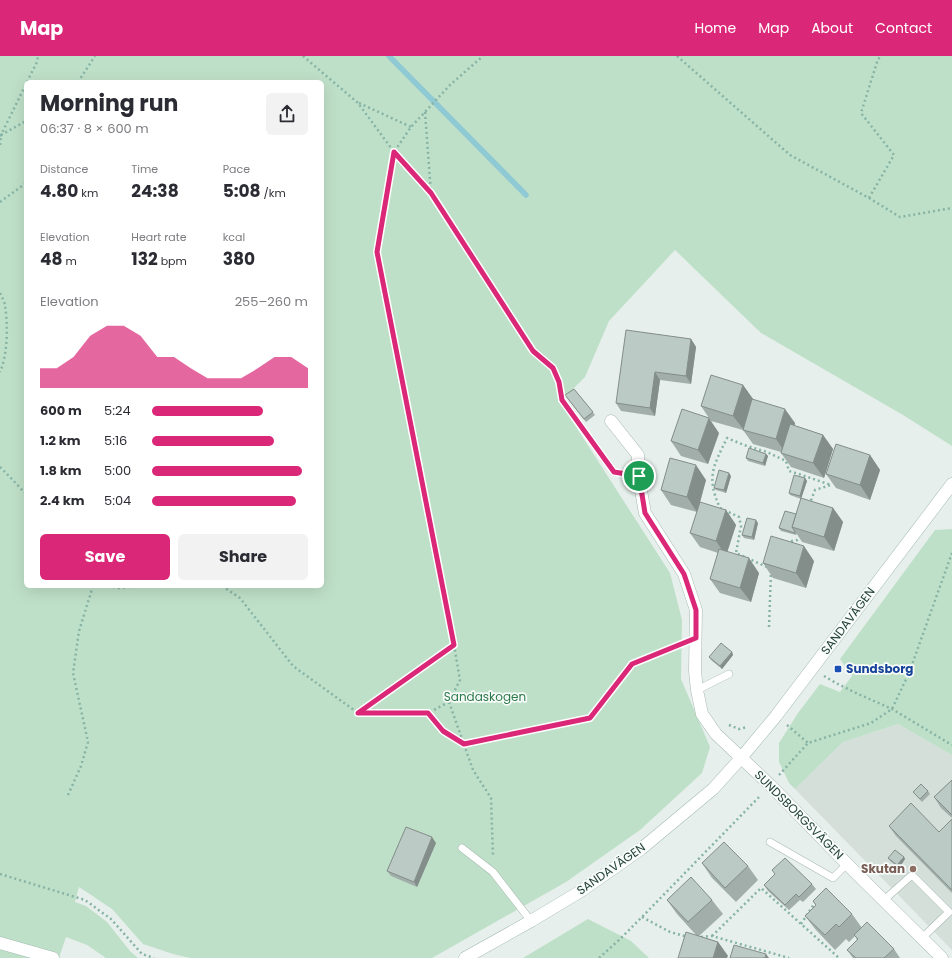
<!DOCTYPE html>
<html lang="en">
<head>
<meta charset="utf-8">
<style>
	:root { --surface:#fff; --page:#f2f2f3; --text:#2b2b33; --muted:#7c7c81; --accent:#db2777 }
	body { margin:0; font-family:Poppins,sans-serif; background:var(--page); color:var(--text); height:100vh; display:flex; flex-direction:column; font-size:15px; white-space:nowrap }
	* { box-sizing:border-box; margin:0 }
	p { font-size:13px; color:var(--muted) }
	.icon { flex:none; width:22px; height:22px; fill:none; stroke:currentColor; stroke-width:2; stroke-linecap:round; stroke-linejoin:round }
	.map { position:relative; flex:1; overflow:hidden }
	.side { position:absolute; left:24px; top:24px; width:300px; height:508px; display:flex; flex-direction:column; background:var(--surface); border-radius:6px; box-shadow:0 4px 16px #0002 }
	.side>* { flex:none }
	.pin { position:absolute; display:grid; place-items:center; width:34px; height:34px; color:#fff; margin:-17px; border:2px solid #fff; border-radius:50%; box-shadow:0 1px 4px #0007 }
	.round { display:grid; place-items:center; flex:none; width:42px; height:42px; border-radius:6px; background:var(--page) }
	.head { display:flex; align-items:center; justify-content:space-between; height:68px; padding:0 16px }
	h1 { font-size:22px; font-weight:700; line-height:30px }
	.metrics { display:grid; grid-template-columns:repeat(3,1fr); gap:6px; height:68px; padding:4px 16px }
	.metrics div { display:grid; align-content:center }
	.metrics b { font-size:17px; font-weight:700 }
	.metrics small { font-size:11px; font-weight:400 }
	.metrics p { font-size:11px }
	.chart { height:112px; padding:8px 16px }
	.chart p { display:flex; justify-content:space-between }
	.chart svg { width:100%; height:72px; margin-top:4px; fill:var(--accent); opacity:.7 }
	.primary-button { display:flex; gap:8px; margin-top:auto; padding:8px 16px }
	.primary-button a { flex:1; height:46px; border-radius:6px; background:var(--accent); color:#fff; font-size:16px; font-weight:700; line-height:46px; text-align:center }
	.primary-button a+a { background:var(--page); color:var(--text) }
	ul { padding:0 16px; list-style:none; font-size:13px }
	li { display:grid; grid-template-columns:64px 48px 1fr; align-items:center; height:30px }
	li i { height:10px; border-radius:5px; background:var(--accent) }
	header { display:flex; align-items:center; gap:24px; box-sizing:border-box; height:56px; padding:0 20px; background:var(--accent); color:#fff }
	header strong { font-size:19px }
	nav { display:flex; gap:22px; margin-inline-start:auto; font-size:14px }
	.map>svg:first-child { display:block }
</style>
</head>
<body>
<header>
<strong>Map</strong>
<nav><a>Home</a><a>Map</a><a>About</a><a>Contact</a></nav>
</header>
<div class="map">
<svg width="952" height="902" viewBox="0 0 952 902">
	<rect width="100%" height="100%" fill="#e6efeb"/>
	<path fill="#d4dfda" d="M898 668 952 699V894L795 733 843 686Z"/>
	<g fill="#bfe0c8" fill-rule="evenodd">
		<path d="M0 0H952V390L903 359 761 277 675 194 609 265 585 321 560 346 670 517 682 564 681 623 710 691 702 717 640 774 566 826 432 902H190L173 898 143 888 112 853 79 831 75 846 86 850 107 866 130 895 138 902H106L87 889 66 881 59 902H0ZM26 26H322V530H26Z"/>
		<path d="M952 473V699L898 668 843 686 795 733 789 727 779 706V687L798 657 820 628 840 636 852 620 840 603 935 474Z"/>
		<path d="M588 863 631 885 649 902H523Z"/>
	</g>
	<g fill="none" stroke-linecap="round" stroke-linejoin="round">
		<path stroke="#8ec9d4" stroke-width="5.5" d="M389 0 526 139"/>
		<defs>
			<g id="lane">
				<path d="M697 634 729 618"/>
				<path d="M770 786 833 822 847 808"/>
				<path d="M462 792 493 816 531 865"/>
				<path d="M884 844 912 819 949 856 922 882"/>
			</g>
			<path id="street" d="M611 365 638 399V406L637 412 645 457 684 518 696 554 695 615 697 634 702 658 716 678 770 729 847 808 942 902"/>
			<g id="secondary">
				<path d="M0 887 53 902"/>
				<path d="M465 902 531 865 581 835 641 793 713 733 741 702 776 660 952 428"/>
			</g>
		</defs>
		<use href="#lane" stroke="#a8b8b2" stroke-width="8"/>
		<use href="#street" stroke="#a8b8b2" stroke-width="13"/>
		<use href="#secondary" stroke="#a4bbb3" stroke-width="13"/>
		<g stroke="#86b3a5" stroke-width="2.5" stroke-dasharray="2 3" stroke-linecap="butt">
			<path d="M303 0 358 47 394 96 431 137 533 295 553 312 559 326 562 344 614 416 623 417"/>
			<path d="M677 0 790 99 869 142 900 161 952 152"/>
			<path d="M27 26 37 6 38 0"/>
			<path d="M78 26 95 0"/>
			<path d="M359 47 411 71"/>
			<path d="M425 56 431 137"/>
			<path d="M0 80 1 79 26 28"/>
			<path d="M0 89 1 79 26 65"/>
			<path d="M869 142 894 99 861 57 878 3 882 0"/>
			<path d="M0 146 26 127"/>
			<path d="M0 237C2 241 4 245 5 249 8 269 8 297 0 316"/>
			<path d="M0 411 8 419 26 438"/>
			<path d="M786 486 797 484 800 479"/>
			<path d="M767 511 736 497 741 470 739 461 720 452C706 421 713 411 727 382L744 389 767 396 786 405 789 415 799 418 831 429 815 434 810 447"/>
			<path d="M108 530 119 532 138 530"/>
			<path d="M222 530 240 542 293 610 358 657H428L449 646 460 624 454 589 377 196 394 96 411 71 450 29 483 0"/>
			<path d="M769 571 771 515"/>
			<path d="M824 620 836 627 856 637 892 653 952 689"/>
			<path d="M449 646 473 714 491 742 493 800"/>
			<path d="M358 657 454 589"/>
			<path d="M428 657 443 675 464 688 590 662 632 608 681 588"/>
			<path d="M729 669 739 673 747 671"/>
			<path d="M787 669 808 687"/>
			<path d="M779 719 808 687 871 667 892 653 909 617 952 497"/>
			<path d="M68 739 81 710 88 686 73 617 79 575 93 530"/>
			<path d="M0 818 85 844 111 863 142 898 154 902"/>
			<path d="M642 861 670 876 688 881"/>
			<path d="M801 868 816 845"/>
			<path d="M712 880 761 832 839 902"/>
			<path d="M701 881 712 880 789 902"/>
			<path d="M599 902 619 884 642 861 761 739"/>
		</g>
		<use href="#lane" stroke="#fff" stroke-width="7"/>
		<use href="#street" stroke="#fff" stroke-width="12"/>
		<use href="#secondary" stroke="#fff" stroke-width="12"/>
	</g>
	<g fill="#a1aea9">
		<path d="M691 283 696 291 691 328 660 324 655 360 621 355 616 347Z"/>
		<path d="M743 329 753 343 795 367V370L823 379 833 393 824 422 791 411 781 397V396L753 388 743 374 711 365 701 350Z"/>
		<path d="M574 333 595 359 586 366 565 339Z"/>
		<path d="M719 377 708 408 681 400 671 385Z"/>
		<path d="M766 398 768 400 765 410 748 405 746 402Z"/>
		<path d="M870 399 880 414 870 444 836 432 826 418Z"/>
		<path d="M731 420 726 437 716 434 714 432Z"/>
		<path d="M805 422 807 425 801 443 833 452 843 466 834 495 802 486 797 478 796 479 781 475 779 472 796 458 801 443 790 439 789 437Z"/>
		<path d="M706 424 700 447 726 454 736 469 727 496 759 517 751 546 720 537 710 523 718 497 700 491 690 477 697 456 671 449 661 434Z"/>
		<path d="M758 467 754 484 744 482 742 479Z"/>
		<path d="M814 505 806 532 773 522 763 507Z"/>
		<path d="M732 596 733 599 722 613 711 604 709 601Z"/>
		<path d="M952 724V762L941 752 934 741Z"/>
		<path d="M928 735 930 738 922 746 913 736Z"/>
		<path d="M952 763V837L896 780 889 770 939 776Z"/>
		<path d="M436 787 417 831 391 820 387 815Z"/>
		<path d="M904 801 905 803 899 812 890 805 888 802Z"/>
		<path d="M702 807 748 810 758 824 736 846 712 822Z"/>
		<path d="M775 818 812 828 816 833 803 846 800 844 789 854 768 835 764 829Z"/>
		<path d="M667 844H712L723 858 699 880 718 886 728 900 697 880 677 858Z"/>
		<path d="M813 845 852 858 862 872 894 893 900 902H853L847 894 857 884 855 880 849 886 846 883 835 894 816 874 805 860 816 849Z"/>
	</g>
	<g fill="#838d89">
		<path d="M691 283 696 291 691 328 686 320Z"/>
		<path d="M655 316 660 324 655 360 650 352Z"/>
		<path d="M743 329 753 343 744 374 733 360Z"/>
		<path d="M785 353 795 367 786 398 776 383Z"/>
		<path d="M709 362 719 377 708 408 698 394Z"/>
		<path d="M823 379 833 393 824 422 813 407Z"/>
		<path d="M766 398 768 400 765 410 763 407Z"/>
		<path d="M870 399 880 414 870 444 860 429Z"/>
		<path d="M696 409 706 424 697 456 687 441Z"/>
		<path d="M729 417 731 420 726 437 724 434Z"/>
		<path d="M805 422 807 425 801 443 800 440Z"/>
		<path d="M833 452 843 466 834 495 824 481Z"/>
		<path d="M726 454 736 469 726 500 716 485Z"/>
		<path d="M756 464 758 467 754 484 752 481Z"/>
		<path d="M804 490 814 505 806 532 796 517Z"/>
		<path d="M749 502 759 517 751 546 740 532Z"/>
		<path d="M732 596 733 599 722 613 720 610Z"/>
		<path d="M432 781 436 787 417 831 414 826Z"/>
		<path d="M904 801 905 803 899 812 897 809Z"/>
		<path d="M718 886 728 900 727 902H713Z"/>
		<path d="M766 898 769 902H765Z"/>
	</g>
	<g fill="#bbcac4" stroke="#838d89">
		<path d="M626 274 691 283 686 320 655 316 650 352 616 347Z"/>
		<path d="M711 319 743 329 733 360 701 350Z"/>
		<path d="M574 333 593 356 584 363 565 339Z"/>
		<path d="M752 343 785 353 776 383 743 374Z"/>
		<path d="M682 353 709 362 698 394 671 385Z"/>
		<path d="M790 368 823 379 813 407 781 397Z"/>
		<path d="M836 388 870 399 860 429 826 418Z"/>
		<path d="M749 392 766 398 763 407 746 402Z"/>
		<path d="M670 402 696 409 687 441 661 434Z"/>
		<path d="M719 414 729 417 724 434 714 432Z"/>
		<path d="M794 419 805 422 800 440 789 437Z"/>
		<path d="M801 442 833 452 824 481 792 471Z"/>
		<path d="M700 446 726 454 716 485 690 477Z"/>
		<path d="M785 455 796 458 792 471 795 476V477L779 472Z"/>
		<path d="M747 462 756 464 752 481 742 479Z"/>
		<path d="M771 480 804 490 796 517 763 507Z"/>
		<path d="M719 493 749 502 740 532 710 523Z"/>
		<path d="M721 587 732 596 720 610 709 601Z"/>
		<path d="M952 724V759L934 741Z"/>
		<path d="M921 728 928 735 920 743 913 736Z"/>
		<path d="M911 747 939 776 952 763V834L889 770Z"/>
		<path d="M406 771 432 781 414 826 387 815Z"/>
		<path d="M724 786 748 810 725 832 702 807Z"/>
		<path d="M895 794 904 801 897 809 888 802Z"/>
		<path d="M785 802 812 828 799 841 796 838 785 849 764 829 775 818 772 814Z"/>
		<path d="M691 821 712 844 688 866 667 844Z"/>
		<path d="M826 832 852 858 839 871 836 868 825 879 805 860 816 849 813 845Z"/>
		<path d="M867 866 894 893 884 902H856L847 894 858 883 854 879Z"/>
		<path d="M686 876 718 886 713 902H678Z"/>
		<path d="M734 889 766 898 765 902H730Z"/>
	</g>
	<g fill="none" stroke-linecap="round" stroke-linejoin="round">
		<defs>
			<path id="route" d="M394 96 431 137 533 295 553 312 559 326 562 344 614 416 639 420 645 457 684 518 696 554V582L632 608 590 662 464 688 443 675 428 657H358L454 589 377 196Z"/>
		</defs>
		<use href="#route" stroke="#fff" stroke-width="8"/>
		<use href="#route" stroke="#db2777" stroke-width="5"/>
	</g>
	<rect fill="#1a4fb4" stroke="#f7fbf9" stroke-width="1.5" x="834" y="609" width="8" height="8" rx="2"/>
	<circle fill="#8d6e63" stroke="#f7fbf9" stroke-width="1.5" cx="913" cy="813" r="4"/>
	<g text-anchor="middle" stroke-width="3.5" stroke-linejoin="round" paint-order="stroke">
		<g font-size="12" fill="#24423a" stroke="#f7fbf9">
			<text transform="translate(848 565) rotate(-53)" y="4">SANDAVÄGEN</text>
			<text transform="translate(799 759) rotate(45)" y="4">SUNDSBORGSVÄGEN</text>
			<text transform="translate(611 813) rotate(-35)" y="4">SANDAVÄGEN</text>
		</g>
		<g font-size="12" font-weight="bold" fill="#164399" stroke="#f7fbf9" text-anchor="start">
			<text x="846" y="617">Sundsborg</text>
		</g>
		<g font-size="12" fill="#2d7a4b" stroke="#f7fbf9">
			<text x="485" y="645">Sandaskogen</text>
		</g>
		<g font-size="12" font-weight="bold" fill="#785e54" stroke="#f7fbf9" text-anchor="end">
			<text x="905" y="817">Skutan</text>
		</g>
	</g>
</svg>
<div class="pin" style="left:639px;top:420px;background:#1e9e55"><svg class="icon" aria-label="arrive" viewBox="0 0 24 24"><path d="M6 21V4h12l-3 4 3 4H6"/></svg></div>
<section class="side">
<div class="head"><div><h1>Morning run</h1><p>06:37 · 8 × 600 m</p></div><a class="round"><svg class="icon" aria-label="share" viewBox="0 0 24 24"><path d="M12 15V3M7 8l5-5 5 5M5 13v7h14v-7"/></svg></a></div>
<div class="metrics">
<div><p>Distance</p><b>4.80<small> km</small></b></div>
<div><p>Time</p><b>24:38</b></div>
<div><p>Pace</p><b>5:08<small> /km</small></b></div>
</div>
<div class="metrics">
<div><p>Elevation</p><b>48<small> m</small></b></div>
<div><p>Heart rate</p><b>132<small> bpm</small></b></div>
<div><p>kcal</p><b>380</b></div>
</div>
<div class="chart"><p><span>Elevation</span>255–260 m</p>
<svg viewBox="0 0 160 44" preserveAspectRatio="none"><path d="M0 44V32L10 32L20 25L30 12L40 6L50 6L60 12L70 25L80 25L90 32L100 38L110 38L120 38L130 32L140 25L150 25L160 32V44z"/></svg>
</div>
<ul>
<li><b>600 m</b>5:24<i style="width:71%"></i></li>
<li><b>1.2 km</b>5:16<i style="width:78%"></i></li>
<li><b>1.8 km</b>5:00<i style="width:96%"></i></li>
<li><b>2.4 km</b>5:04<i style="width:92%"></i></li>
</ul>
<div class="primary-button"><a>Save</a><a>Share</a></div>
</section>
</div>
</body>
</html>
